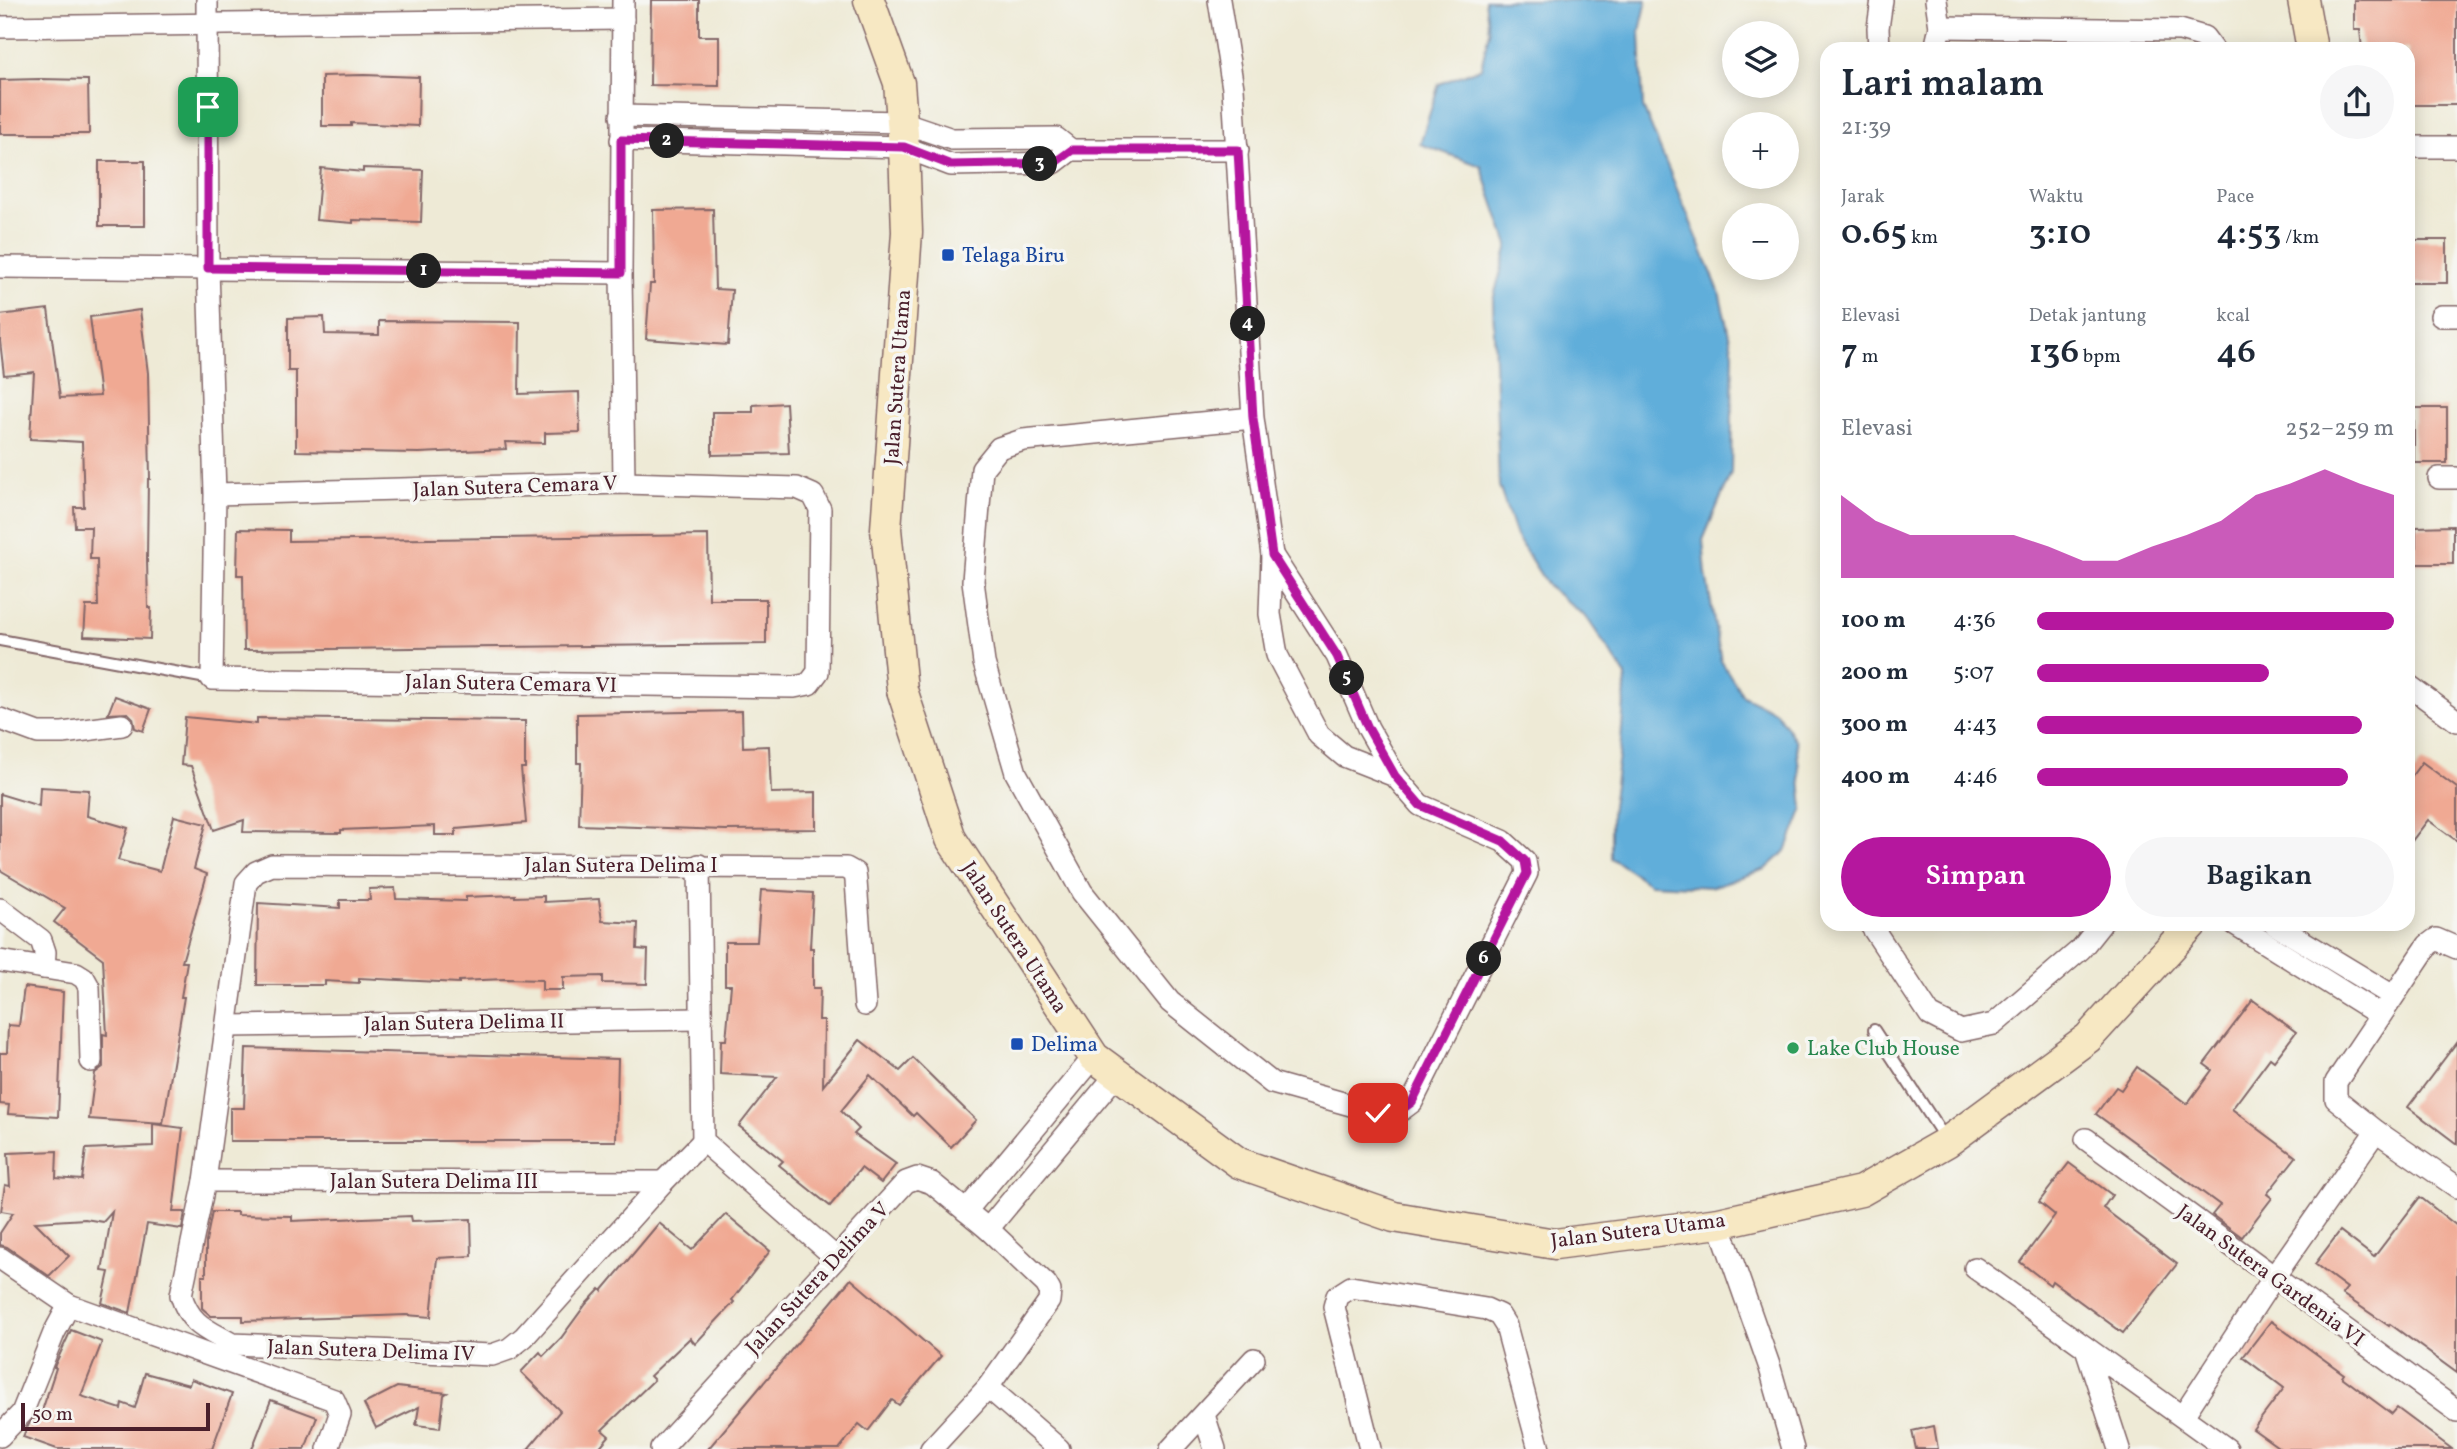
<!DOCTYPE html>
<html lang="id">
<head>
<meta charset="utf-8">
<style>
	:root { --surface:#fff; --page:#f6f6f7; --text:#1f2937; --muted:#747a83; --accent:#b5179e }
	body { margin:0; font-family:Vollkorn,serif; background:var(--page); color:var(--text); height:100vh; display:flex; flex-direction:column; font-size:26px; white-space:nowrap }
	* { box-sizing:border-box; margin:0 }
	p { font-size:23px; color:var(--muted) }
	.icon { flex:none; width:38px; height:38px; fill:none; stroke:currentColor; stroke-width:2; stroke-linecap:round; stroke-linejoin:round }
	.map { position:relative; flex:1; overflow:hidden }
	.panel { position:absolute; left:1820px; top:42px; width:595px; height:889px; display:flex; flex-direction:column; background:var(--surface); border-radius:21px; box-shadow:0 4px 18px #0003 }
	.panel>* { flex:none }
	.fabs { position:absolute; left:1722px; top:21px; display:grid; gap:14px }
	.fabs a { display:grid; place-items:center; width:77px; height:77px; border-radius:50%; background:var(--surface); box-shadow:0 4px 18px #0003; font-size:35px }
	.scale { position:absolute; left:21px; bottom:18px; width:189px; box-sizing:border-box; padding-left:7px; border:4px solid #4a1f2b; border-top:0; font-size:19px; line-height:24px; white-space:nowrap; color:#4a1f2b; -webkit-text-stroke:5px #f6f6f2; paint-order:stroke }
	.pin { position:absolute; display:grid; place-items:center; width:60px; height:60px; color:#fff; margin:-30px; border-radius:14px; box-shadow:0 4px 10px #0006 }
	.km { position:absolute; width:35px; height:35px; margin:-18px; border-radius:50%; background:#222; color:#fff; font-size:19px; line-height:35px; text-align:center }
	.round { display:grid; place-items:center; flex:none; width:74px; height:74px; border-radius:37px; background:var(--page) }
	.head { display:flex; align-items:center; justify-content:space-between; height:119px; padding:0 21px }
	h1 { font-size:38px; font-weight:600; line-height:52px }
	.figures { display:grid; grid-template-columns:repeat(3,1fr); gap:10px; height:119px; padding:7px 21px }
	.figures div { display:grid; align-content:center }
	.figures b { font-size:35px; font-weight:600 }
	.figures small { font-size:19px; font-weight:400 }
	.figures p { font-size:19px }
	.chart { height:196px; padding:14px 21px }
	.chart p { display:flex; justify-content:space-between }
	.chart svg { width:100%; height:126px; margin-top:7px; fill:var(--accent); opacity:.7 }
	.button { display:flex; gap:14px; margin-top:auto; padding:14px 21px }
	.button a { flex:1; height:80px; border-radius:42px; background:var(--accent); color:#fff; font-size:28px; font-weight:600; line-height:80px; text-align:center }
	.button a+a { background:var(--page); color:var(--text) }
	ul { padding:0 21px; list-style:none; font-size:23px }
	li { display:grid; grid-template-columns:112px 84px 1fr; align-items:center; height:52px }
	li i { height:18px; border-radius:9px; background:var(--accent) }
	.map>svg:first-child { display:block }
</style>
</head>
<body>
<div class="map">
<svg width="2457" height="1449" viewBox="0 0 2457 1449">
	<rect width="100%" height="100%" fill="#f6f6f2"/>
	<filter id="ink" filterUnits="userSpaceOnUse"><feTurbulence type="fractalNoise" baseFrequency=".0143" numOctaves="2"/><feDisplacementMap in="SourceGraphic" scale="14" xChannelSelector="R" yChannelSelector="G"/><feConvolveMatrix kernelMatrix="1 2 1 2 8 2 1 2 1" color-interpolation-filters="sRGB"/></filter>
	<filter id="wash" filterUnits="userSpaceOnUse"><feTurbulence type="fractalNoise" baseFrequency=".00686" numOctaves="4" result="noise"/><feDisplacementMap in="SourceGraphic" scale="28" xChannelSelector="R" yChannelSelector="G"/><feGaussianBlur stdDeviation="1.57" result="paint"/><feColorMatrix in="noise" values="0 0 0 0 0 0 0 0 0 0 0 0 0 0 0 0 0 1.4 0 .05"/><feComposite in="paint" operator="in"/></filter>
	<g filter="url(#wash)">
		<rect width="100%" height="100%" fill="#eeead6"/>
		<path fill="#60aeda" stroke="#556682" stroke-width="2" d="M1485 0H1647L1640 31 1643 107 1719 291 1733 352 1731 473 1703 540 1706 574 1721 661 1743 696 1776 712 1796 741 1803 808 1786 851 1766 869 1711 887 1650 884 1611 858V813L1621 741 1626 676 1587 618 1548 586 1516 536 1499 486 1493 300 1508 245 1481 166 1420 144 1439 84 1481 68 1489 32Z"/>
		<g id="blocks">
			<g fill="#f0a993">
				<path d="M651 0H699V36H719V86L650 85Z"/>
				<path d="M2354 0H2457V105H2408V49H2362L2360 30H2354Z"/>
				<path d="M364 75 419 77 418 126 351 123V126H322V76Z"/>
				<path d="M40 79 88 80 89 134H0V80Z"/>
				<rect x="99" y="161" width="46" height="65"/>
				<path d="M321 168 363 172V168L423 170 421 222 353 220V223L316 220Z"/>
				<path d="M713 209 715 289 732 290 728 345 646 339 650 284H654L653 210Z"/>
				<rect x="2408" y="240" width="39" height="43"/>
				<path d="M48 309 60 398 100 396 90 317 140 310 148 373 150 479H148L147 559 148 608H151L150 639 84 636 86 606H98L97 559H90L91 527H75L74 507H84L82 442 30 439 34 372 4 375 0 341V315Z"/>
				<path d="M324 317 325 334 379 335V321L520 322 519 394 579 392 580 432 545 433V443L505 442 506 449 419 453 296 451V371H288V318Z"/>
				<path d="M786 403 789 453 712 455V412H753V405Z"/>
				<rect x="2414" y="408" width="33" height="55"/>
				<path d="M2453 526V564H2416V527Z"/>
				<path d="M238 529 289 530V541L708 535 709 599H766V644L244 650 243 575H237Z"/>
				<path d="M115 696 151 709 143 731 135 728 133 718 128 713 108 714Z"/>
				<path d="M742 711 743 747 769 746 771 793 816 792V829L726 830 579 825 581 763H577V714Z"/>
				<path d="M185 717 257 724V718L525 721V768H521L526 823 456 829V835H435V826L341 830V833L243 832 244 820 214 830 191 766 181 765Z"/>
				<path d="M2422 762 2457 788V841L2428 820 2408 846V781Z"/>
				<path d="M40 787 89 790 87 816 128 828 118 860 160 871 174 816 206 824 194 869 207 874 182 962H187L181 997H184L163 1124 89 1119 95 1073 103 1067V1034L107 1035 103 959 54 922 65 908 0 870V794L39 806Z"/>
				<path d="M395 888 396 899 466 901V897L515 895V897L544 896V902L599 899 602 921 638 923 637 949 648 950 647 984 603 983V976L563 977V990H542V980L505 979 459 981V983L359 978V983L325 981V985H257L258 903 340 908V900H370L369 889Z"/>
				<path d="M761 890 813 893 810 948H813V988H820L819 1020H824L823 1086 860 1040 900 1071 913 1058 976 1120 951 1147 916 1113 913 1116 870 1075 841 1111 859 1129 854 1134 896 1164 881 1183 861 1168 830 1206 779 1165 783 1161 739 1126 777 1077 720 1074 721 1040H726L731 985H725V942H757Z"/>
				<path d="M24 987 63 992 58 1117 8 1114 9 1105 0 1104V1053H7L8 1025 19 1026Z"/>
				<path d="M2253 1000 2296 1032 2274 1061 2270 1058 2232 1109 2296 1157 2267 1194 2272 1198 2242 1237 2212 1215 2220 1205 2096 1114 2116 1087 2121 1090 2137 1067 2187 1104 2212 1070 2204 1064Z"/>
				<path d="M2457 1042V1144L2408 1107Z"/>
				<path d="M246 1048 618 1059 616 1141H230V1108H244Z"/>
				<path d="M153 1124 183 1128 173 1212H185L182 1229 147 1224 130 1313 102 1303 109 1272 102 1271 112 1212 103 1222 85 1219 35 1222 69 1256 49 1276 7 1247 0 1245V1233L13 1213 1 1211 5 1185 10 1186 8 1153 57 1151 56 1178 82 1180 86 1149 153 1146Z"/>
				<path d="M2069 1163 2112 1195 2103 1208 2177 1264 2123 1333 2052 1281 2050 1285 2020 1262 2055 1215 2039 1202Z"/>
				<path d="M2420 1197 2457 1226V1373L2390 1324 2389 1326 2342 1294 2347 1288 2315 1264 2340 1231 2374 1257Z"/>
				<path d="M212 1212H237V1215L292 1216V1221L411 1216 412 1221 471 1219 472 1256 437 1258 431 1317 406 1315 243 1321V1316H211L202 1308V1276H206V1242Z"/>
				<path d="M726 1214 770 1251 732 1300 734 1302 695 1344 690 1338 650 1376 654 1380 602 1430 609 1436 598 1449H528L560 1411 521 1372 540 1352 543 1356 561 1338 586 1304 600 1289 602 1291 659 1223 692 1250Z"/>
				<path d="M851 1279 941 1356 899 1405 892 1400 868 1431 859 1424 839 1449H708Z"/>
				<path d="M2271 1321 2344 1374 2342 1377 2392 1414 2397 1408 2452 1449H2281L2253 1429 2284 1388 2243 1357Z"/>
				<path d="M71 1330 102 1342 81 1396 121 1409 122 1403 135 1408 145 1373 189 1385 191 1379 232 1394 212 1449H57L23 1437 27 1427 34 1418 39 1420 56 1368 54 1367Z"/>
				<path d="M397 1387 447 1393 444 1395 440 1428 416 1425 419 1407 376 1428 364 1404Z"/>
				<path d="M271 1400 317 1417 305 1449H252Z"/>
				<path d="M1934 1426 1938 1449H1916L1912 1431Z"/>
			</g>
		</g>
	</g>
	<g filter="url(#ink)">
		<use href="#blocks" fill-opacity="0" stroke="#836667" stroke-width="2"/>
		<g fill="none" stroke-linecap="round" stroke-linejoin="round">
			<defs>
				<g id="lane">
					<path d="M0 640 212 679"/>
					<path d="M1874 1030 1946 1140"/>
				</g>
				<g id="street">
					<path d="M207 0 208 268 215 494 212 679 794 687 809 684 818 672 820 509 813 495 797 488 624 483 215 494"/>
					<path d="M623 0 621 273 624 483"/>
					<path d="M1219 0 1233 88 1253 418 1272 555 1270 614 1277 655 1319 735 1344 756 1395 776 1420 805 1503 841 1525 861 1527 873 1412 1102 1400 1111 1379 1113 1272 1083 1170 1002 1082 892 1016 773 984 663 973 581 982 469 999 448 1023 440 1253 418"/>
					<path d="M0 27 623 19"/>
					<path d="M1940 27 2180 30 2204 37 2213 49"/>
					<path d="M1879 49 1878 28 1882 0"/>
					<path d="M1935 49 1940 27 1936 0"/>
					<path d="M621 116 902 122 952 139 1056 138 1071 150"/>
					<path d="M621 140 904 147 951 165 1054 163 1071 150H1238"/>
					<path d="M2408 147H2457"/>
					<path d="M0 267 621 273"/>
					<path d="M2441 316H2457"/>
					<path d="M2439 478H2457"/>
					<path d="M1272 555 1337 656 1368 728 1395 776"/>
					<path d="M2408 685 2457 721"/>
					<path d="M0 719 38 733H63L122 725"/>
					<path d="M699 865 703 1141 835 1257"/>
					<path d="M0 909 41 940 45 952 44 968"/>
					<path d="M1870 924 1930 1015 1961 1031 1994 1024 2081 949 2101 924"/>
					<path d="M2235 924 2380 1015"/>
					<path d="M2274 924 2393 996"/>
					<path d="M2457 948 2436 939 2428 945 2336 1082V1099L2376 1131 2457 1187"/>
					<path d="M0 961 76 973 84 978 89 987 91 1061"/>
					<path d="M228 1026 700 1019"/>
					<path d="M2086 1139 2457 1411"/>
					<path d="M703 1141 663 1182 524 1337 509 1349 492 1355 232 1344C206 1329 190 1325 181 1295L205 1181 246 883 256 872 272 865 846 868 855 873 856 881 865 1005"/>
					<path d="M205 1181 663 1182"/>
					<path d="M966 1211 1094 1057"/>
					<path d="M1719 1223 1770 1368 1793 1449"/>
					<path d="M988 1229 1116 1075"/>
					<path d="M0 1258 69 1305 334 1400 340 1414 328 1449"/>
					<path d="M1975 1268 2227 1449"/>
					<path d="M2086 1348 2119 1449"/>
					<path d="M988 1387 1059 1449"/>
					<path d="M1204 1415 1215 1449"/>
					<path d="M2183 1416 2274 1277 2376 1131"/>
					<path d="M0 1436 22 1413 54 1333 69 1305"/>
					<path d="M661 1449 906 1182 917 1178 932 1183 988 1229 1046 1284 1050 1291 1049 1301 988 1387 931 1449"/>
					<path d="M1171 1449 1254 1359"/>
					<path d="M1370 1449 1334 1307 1337 1296 1351 1287 1486 1309 1499 1315 1506 1326 1539 1449"/>
				</g>
				<g id="secondary">
					<path d="M869 0 899 83 904 147 907 232 886 529 902 690 951 839 1094 1057 1239 1163 1394 1217 1555 1244 1719 1223 1861 1191 1947 1142 2088 1038 2192 924"/>
					<path d="M2303 0 2312 49"/>
				</g>
			</defs>
			<use href="#lane" stroke="#836667" stroke-width="14"/>
			<use href="#street" stroke="#836667" stroke-width="24"/>
			<use href="#secondary" stroke="#836667" stroke-width="33"/>
			<use href="#lane" stroke="#fff" stroke-width="10"/>
			<use href="#street" stroke="#fff" stroke-width="21"/>
			<use href="#secondary" stroke="#f7e8c3" stroke-width="30"/>
		</g>
	</g>
	<g fill="none" stroke-linecap="round" stroke-linejoin="round" filter="url(#ink)">
		<defs>
			<path id="route" d="M208 107V268L621 273V140L904 147 951 165 1054 163 1072 150H1238L1253 418 1272 555 1337 656 1368 728 1395 776 1420 805 1503 841 1525 861 1527 873 1412 1102 1400 1111 1378 1113"/>
		</defs>
		<use href="#route" stroke="#fff" stroke-width="14"/>
		<use href="#route" stroke="#b5179e" stroke-width="9"/>
	</g>
	<g fill="#1a4fb4" stroke="#f6f6f2" stroke-width="2.5">
		<rect x="941" y="248" width="14" height="14" rx="3.5"/>
		<rect x="1010" y="1037" width="14" height="14" rx="3.5"/>
	</g>
	<circle fill="#2e9e5b" stroke="#f6f6f2" stroke-width="2.5" cx="1793" cy="1048" r="7"/>
	<g text-anchor="middle" stroke-width="7" stroke-linejoin="round" paint-order="stroke">
		<g font-size="21" fill="#164399" stroke="#f6f6f2" text-anchor="start">
			<text x="962" y="262">Telaga Biru</text>
			<text x="1031" y="1051">Delima</text>
		</g>
		<g font-size="21" fill="#4a1f2b" stroke="#f6f6f2">
			<text transform="translate(897 377) rotate(-86)" y="7">Jalan Sutera Utama</text>
			<text transform="translate(515 486) rotate(-2)" y="7">Jalan Sutera Cemara V</text>
			<text transform="translate(511 683) rotate(1)" y="7">Jalan Sutera Cemara VI</text>
			<text x="621" y="872">Jalan Sutera Delima I</text>
			<text transform="translate(1015 937) rotate(57)" y="7">Jalan Sutera Utama</text>
			<text transform="translate(464 1022) rotate(-1)" y="7">Jalan Sutera Delima II</text>
			<text x="434" y="1188">Jalan Sutera Delima III</text>
			<text transform="translate(1638 1230) rotate(-7)" y="7">Jalan Sutera Utama</text>
			<text transform="translate(2271 1275) rotate(36)" y="7">Jalan Sutera Gardenia VI</text>
			<text transform="translate(817 1278) rotate(-47)" y="7">Jalan Sutera Delima V</text>
			<text transform="translate(371 1350) rotate(2)" y="7">Jalan Sutera Delima IV</text>
		</g>
		<g font-size="21" fill="#27864d" stroke="#f6f6f2" text-anchor="start">
			<text x="1807" y="1055">Lake Club House</text>
		</g>
	</g>
</svg>
<div class="fabs">
<a><svg class="icon" aria-label="layers" viewBox="0 0 24 24"><path d="M12 4l9 5-9 5-9-5zM3 14l9 5 9-5"/></svg></a>
<a>+</a>
<a>−</a>
</div>
<div class="scale">50 m</div>
<div class="pin" style="left:208px;top:107px;background:#1e9e55"><svg class="icon" aria-label="arrive" viewBox="0 0 24 24"><path d="M6 21V4h12l-3 4 3 4H6"/></svg></div>
<div class="pin" style="left:1378px;top:1113px;background:#d93025"><svg class="icon" aria-label="check" viewBox="0 0 24 24"><path d="M5 12l5 5 9-10"/></svg></div>
<b class="km" style="left:424px;top:271px">1</b>
<b class="km" style="left:667px;top:141px">2</b>
<b class="km" style="left:1040px;top:164px">3</b>
<b class="km" style="left:1248px;top:324px">4</b>
<b class="km" style="left:1347px;top:678px">5</b>
<b class="km" style="left:1484px;top:959px">6</b>
<section class="panel">
<div class="head"><div><h1>Lari malam</h1><p>21:39</p></div><a class="round"><svg class="icon" aria-label="share" viewBox="0 0 24 24"><path d="M12 15V3M7 8l5-5 5 5M5 13v7h14v-7"/></svg></a></div>
<div class="figures">
<div><p>Jarak</p><b>0.65<small> km</small></b></div>
<div><p>Waktu</p><b>3:10</b></div>
<div><p>Pace</p><b>4:53<small> /km</small></b></div>
</div>
<div class="figures">
<div><p>Elevasi</p><b>7<small> m</small></b></div>
<div><p>Detak jantung</p><b>136<small> bpm</small></b></div>
<div><p>kcal</p><b>46</b></div>
</div>
<div class="chart"><p><span>Elevasi</span>252–259 m</p>
<svg viewBox="0 0 160 44" preserveAspectRatio="none"><path d="M0 44V15L10 24L20 29L30 29L40 29L50 29L60 33L70 38L80 38L90 33L100 29L110 24L120 15L130 11L140 6L150 11L160 15V44z"/></svg>
</div>
<ul>
<li><b>100 m</b>4:36<i style="width:100%"></i></li>
<li><b>200 m</b>5:07<i style="width:65%"></i></li>
<li><b>300 m</b>4:43<i style="width:91%"></i></li>
<li><b>400 m</b>4:46<i style="width:87%"></i></li>
</ul>
<div class="button"><a>Simpan</a><a>Bagikan</a></div>
</section>
</div>
</body>
</html>
